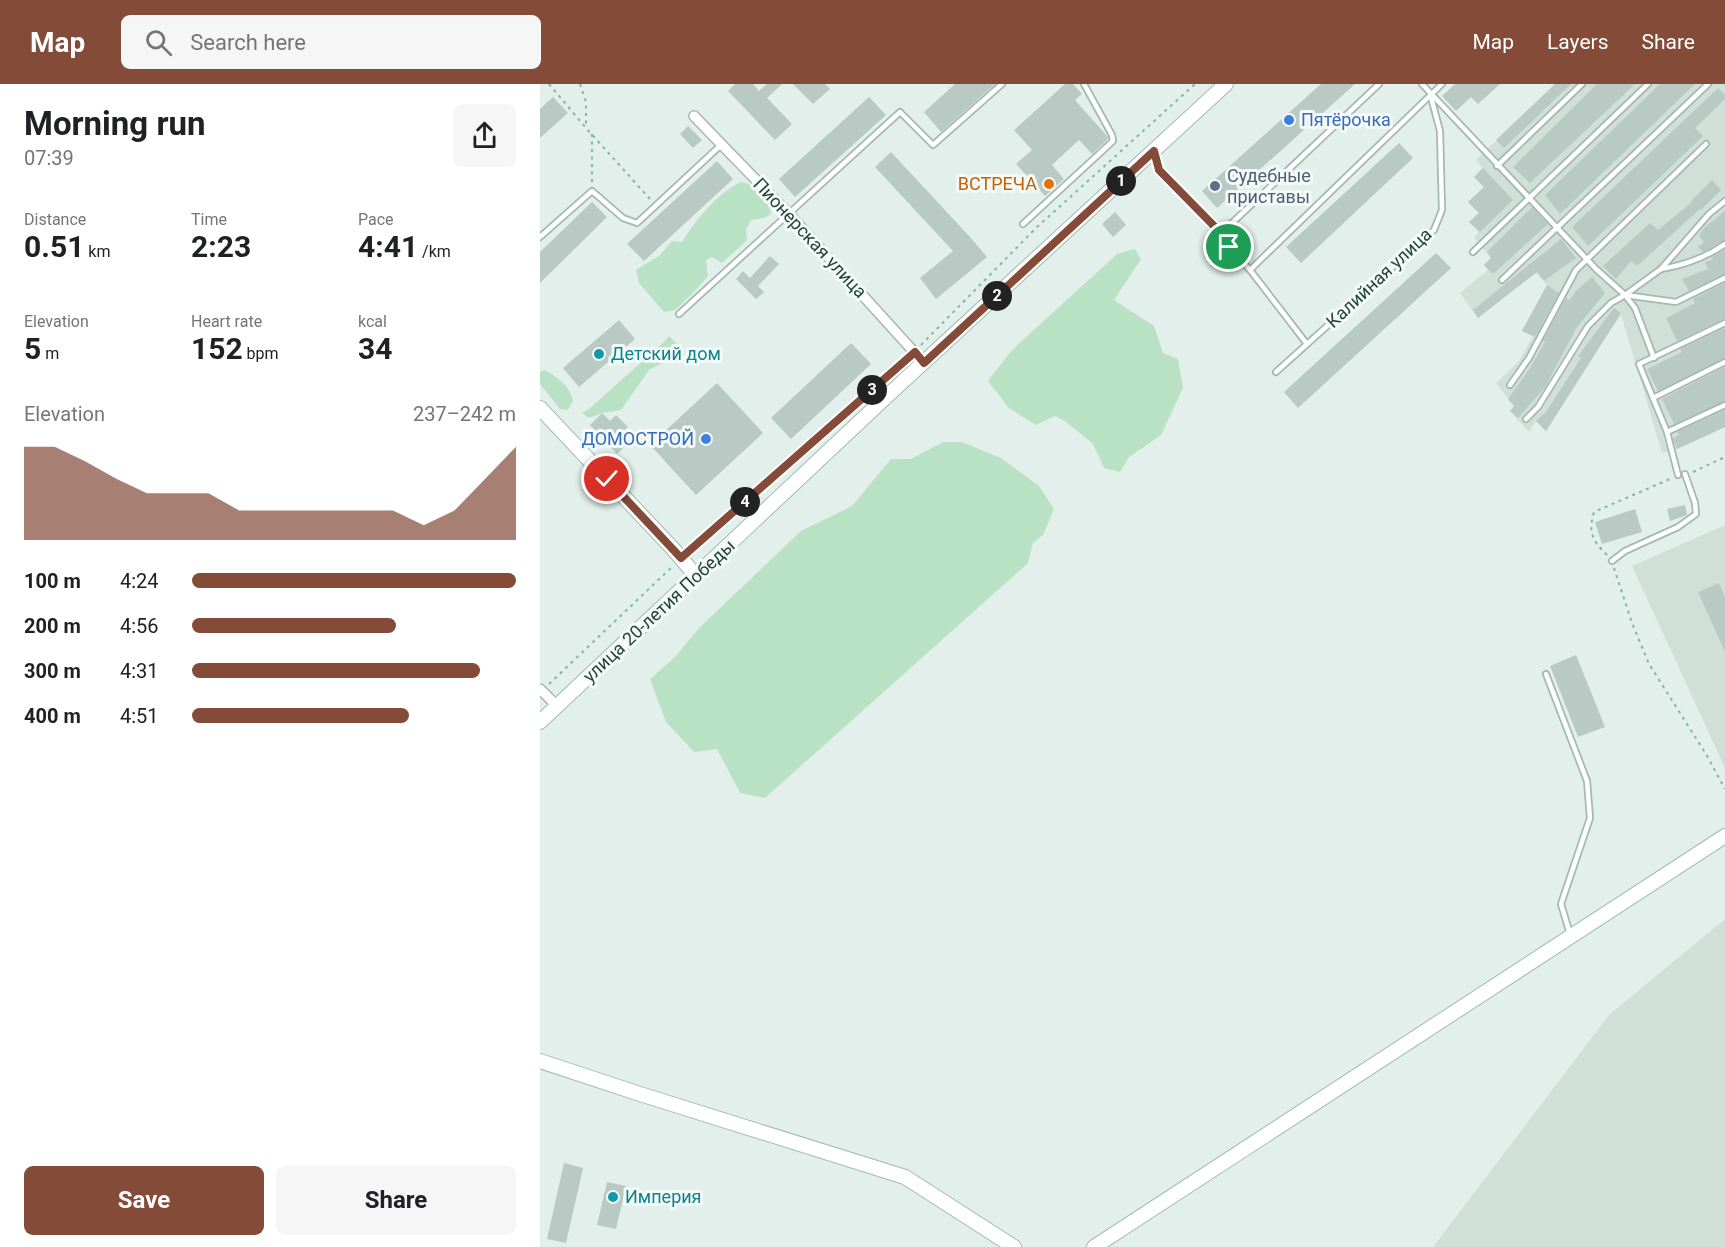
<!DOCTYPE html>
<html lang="en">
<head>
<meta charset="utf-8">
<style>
	:root { --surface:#fff; --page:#f6f6f6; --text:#202124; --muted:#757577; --accent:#844b38 }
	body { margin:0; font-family:Roboto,sans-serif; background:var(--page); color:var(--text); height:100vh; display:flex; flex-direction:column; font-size:22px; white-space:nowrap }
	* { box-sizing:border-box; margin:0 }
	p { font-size:20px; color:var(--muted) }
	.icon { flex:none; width:33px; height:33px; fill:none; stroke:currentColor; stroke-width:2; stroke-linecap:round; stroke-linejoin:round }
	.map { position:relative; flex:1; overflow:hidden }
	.details { display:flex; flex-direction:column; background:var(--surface); width:540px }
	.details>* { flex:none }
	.pin { position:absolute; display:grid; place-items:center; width:51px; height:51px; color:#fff; margin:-26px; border:3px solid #fff; border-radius:50%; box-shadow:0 2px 6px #0007 }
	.km { position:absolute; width:30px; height:30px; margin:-15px; border-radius:50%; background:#222; color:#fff; font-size:16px; line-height:30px; text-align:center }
	.round { display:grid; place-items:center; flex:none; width:63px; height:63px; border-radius:9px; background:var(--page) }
	.overview { display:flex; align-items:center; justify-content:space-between; height:102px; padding:0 24px }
	h1 { font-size:33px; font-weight:700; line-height:45px }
	.metrics { display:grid; grid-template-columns:repeat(3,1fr); gap:9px; height:102px; padding:6px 24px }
	.metrics div { display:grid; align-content:center }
	.metrics b { font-size:30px; font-weight:700 }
	.metrics small { font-size:16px; font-weight:400 }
	.metrics p { font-size:16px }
	.chart { height:168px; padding:12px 24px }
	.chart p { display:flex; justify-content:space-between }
	.chart svg { width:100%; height:108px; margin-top:6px; fill:var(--accent); opacity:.7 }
	.button { display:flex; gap:12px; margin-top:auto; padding:12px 24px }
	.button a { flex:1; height:69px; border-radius:9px; background:var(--accent); color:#fff; font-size:24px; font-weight:700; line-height:69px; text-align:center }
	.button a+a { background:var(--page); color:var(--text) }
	ul { padding:0 24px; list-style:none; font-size:20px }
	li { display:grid; grid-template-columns:96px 72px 1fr; align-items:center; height:45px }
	li i { height:15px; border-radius:8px; background:var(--accent) }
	header { display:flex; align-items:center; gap:36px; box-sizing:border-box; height:84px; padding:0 30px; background:var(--accent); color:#fff }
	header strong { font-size:28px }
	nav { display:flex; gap:33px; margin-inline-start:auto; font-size:21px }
	.search { width:420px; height:54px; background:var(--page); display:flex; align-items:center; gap:15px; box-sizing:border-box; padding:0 21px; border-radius:9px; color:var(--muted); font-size:22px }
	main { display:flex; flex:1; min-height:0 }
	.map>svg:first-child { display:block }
</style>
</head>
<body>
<header>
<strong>Map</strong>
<div class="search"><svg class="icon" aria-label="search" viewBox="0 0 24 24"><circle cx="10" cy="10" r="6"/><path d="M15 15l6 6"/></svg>Search here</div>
<nav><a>Map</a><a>Layers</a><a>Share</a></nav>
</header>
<main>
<section class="details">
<div class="overview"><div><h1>Morning run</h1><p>07:39</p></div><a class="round"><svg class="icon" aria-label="share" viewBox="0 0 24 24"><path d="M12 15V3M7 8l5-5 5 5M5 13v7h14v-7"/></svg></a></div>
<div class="metrics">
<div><p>Distance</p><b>0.51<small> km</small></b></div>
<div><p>Time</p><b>2:23</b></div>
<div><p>Pace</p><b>4:41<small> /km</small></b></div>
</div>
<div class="metrics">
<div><p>Elevation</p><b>5<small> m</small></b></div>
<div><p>Heart rate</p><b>152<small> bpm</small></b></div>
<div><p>kcal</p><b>34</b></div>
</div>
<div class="chart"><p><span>Elevation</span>237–242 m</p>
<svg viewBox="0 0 160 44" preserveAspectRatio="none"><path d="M0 44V6L10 6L20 12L30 19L40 25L50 25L60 25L70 32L80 32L90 32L100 32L110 32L120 32L130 38L140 32L150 19L160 6V44z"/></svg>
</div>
<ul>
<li><b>100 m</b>4:24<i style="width:100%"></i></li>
<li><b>200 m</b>4:56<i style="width:63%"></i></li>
<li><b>300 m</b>4:31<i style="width:89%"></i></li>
<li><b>400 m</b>4:51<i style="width:67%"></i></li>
</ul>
<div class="button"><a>Save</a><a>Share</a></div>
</section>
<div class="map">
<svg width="1185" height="1163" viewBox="0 0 1185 1163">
	<rect width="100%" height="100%" fill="#e3efea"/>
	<g fill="#d1dfd9">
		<path d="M1015 0H1185V343L1137 365 1122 369 1081 230 1006 347 996 337 989 348 970 327 974 322 956 299 979 277 993 252 982 247 1007 201 995 187 938 234 920 209 948 186 944 181 951 174 934 153 939 148 929 138 939 129 928 118 937 110 948 122 955 115 934 93 943 84 936 76Z"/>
		<path d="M1185 441V684L1092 482Z"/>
		<path d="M1185 835V1163H893L1069 931Z"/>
	</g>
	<g fill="#b9e2c5">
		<path d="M201 98C220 102 229 111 231 130L224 134 211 136 206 146 207 156 182 179 172 173 166 176 168 192 152 210 135 226 124 228 99 199 96 186 120 171 132 157 142 158C157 135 176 110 201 98Z"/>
		<path d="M595 165 601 175 574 216 614 242 623 269 638 275 643 304 621 351 589 373 580 388 564 384 553 360 525 337 515 332 496 341 469 324 448 297 472 266 577 170Z"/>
		<path d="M129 252 137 260 132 274 109 286 81 326 62 329 49 334 42 329 49 325 124 258Z"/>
		<path d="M5 286C18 294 30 302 33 317L28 326 20 325 0 300V288Z"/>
		<path d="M403 358H422L461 374 499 402 514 425 503 451 493 459 488 479 225 714 200 709 177 665 154 668 126 638 110 595 135 573 160 543 261 447 312 422 351 375H371Z"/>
	</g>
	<g fill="#b8cac3">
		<path d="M195 0H213L219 7 227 0H242L227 14 252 40 235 56 188 7Z"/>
		<path d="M253 0H285L290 5 273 20Z"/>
		<path d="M415 0H455L401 48 384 28Z"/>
		<path d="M525 0H533L542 10 535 16 568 53V55L552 70 539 56 512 81 524 95 505 112 476 80 492 66 474 46Z"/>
		<path d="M781 0H815L677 124 662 107Z"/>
		<path d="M915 0H960L938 20 931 13 916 27 902 12Z"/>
		<path d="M1015 0H1031L964 64 956 56Z"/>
		<path d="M1057 0H1095L990 99 973 83Z"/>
		<path d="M1120 0H1155L1020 130 1005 111Z"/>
		<path d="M1178 4 1185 11V15L1155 44 1163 52 1048 162 1032 143Z"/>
		<path d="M13 13 28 29 0 54V25Z"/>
		<path d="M329 13 346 31 255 113 239 95Z"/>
		<path d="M148 42 162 56 153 64 140 50Z"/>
		<path d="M859 59 873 74 761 179 746 163Z"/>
		<path d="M351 68 430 153 447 173 396 215 380 194 413 167 335 83Z"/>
		<path d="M177 77 193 95 104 177 87 160Z"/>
		<path d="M943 84 973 116 940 148 929 138 939 129 928 118 944 103 934 93Z"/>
		<path d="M1172 96 1181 106 1161 126 1160 125 1097 182 1091 177 1076 195 1063 182 1110 139 1118 146 1152 118 1151 117Z"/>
		<path d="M52 118 67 133 0 199V168Z"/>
		<path d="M992 123 1008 140 953 190 944 181 951 174 947 168Z"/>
		<path d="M1185 127V156L1163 168 1158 163 1164 158 1159 152 1164 144Z"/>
		<path d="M575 128 586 141 573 153 562 140Z"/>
		<path d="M1021 155 1036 174 1004 197 997 188 938 234 933 226Z"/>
		<path d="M1185 165V190L1149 207 1142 195 1168 185 1165 178 1173 176 1171 174Z"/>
		<path d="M896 169 911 184 758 324 744 308Z"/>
		<path d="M230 172 239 180 218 202 224 208 216 215 196 195 203 187 210 194Z"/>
		<path d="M1052 193 1065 209 1037 243 1005 303 978 334 970 327 974 322 968 315 990 284 1005 258 1003 257 1026 214 1030 216 1036 207Z"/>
		<path d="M1185 199V235L1137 257 1126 234 1155 219 1153 215Z"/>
		<path d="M1007 201 1019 209 995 253 982 247Z"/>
		<path d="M1074 224 1081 229 1006 347 996 337 1006 328 1041 274 1038 272Z"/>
		<path d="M79 236 95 255 39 303 23 284Z"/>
		<path d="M1185 244V274L1118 307 1107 285 1142 268 1140 265Z"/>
		<path d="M311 259 331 280 251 355 231 334Z"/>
		<path d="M1185 283V317L1134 340 1122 315Z"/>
		<path d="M177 299 223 349 156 411 110 361Z"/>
		<path d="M1185 326V343L1137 365 1133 354 1139 351 1137 348Z"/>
		<path d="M62 329 70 337 76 331 88 343 81 349 90 358 77 370 50 341Z"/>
		<path d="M1145 421 1147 431 1130 437 1127 425Z"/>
		<path d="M1095 425 1102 448 1062 460 1055 438Z"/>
		<path d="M1179 499 1185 513V568L1158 508Z"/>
		<path d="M1036 571 1065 643 1038 653 1010 582Z"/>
		<path d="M24 1079 43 1084 26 1159 7 1155Z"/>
		<path d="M67 1098 86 1102 76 1145 57 1141Z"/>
	</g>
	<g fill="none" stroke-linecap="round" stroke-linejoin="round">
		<defs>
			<g id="lane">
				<path d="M882 0 1056 185 1085 211 1095 224 1114 274"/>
				<path d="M614 69 619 86 678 146 689 163 710 186 767 260"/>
				<path d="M957 82 1042 0"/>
				<path d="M483 140 573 57 572 51 544 0"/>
				<path d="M678 146 692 139 839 0"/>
				<path d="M0 153 52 107 83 134 97 139 182 60"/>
				<path d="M933 168 1108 0"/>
				<path d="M1121 185C1145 181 1165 174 1185 160"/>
				<path d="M710 186 902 0"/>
				<path d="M962 196 1168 0"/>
				<path d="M1085 211 1136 218 1185 194"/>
				<path d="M139 230 360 28 393 61 462 0"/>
				<path d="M1185 239 1099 280 1127 348 1185 321"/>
				<path d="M736 288 894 146 902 126 900 47 891 13"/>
				<path d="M970 301 989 274 1036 186 1166 60"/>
				<path d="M1113 314 1185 278"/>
				<path d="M986 335 998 323 1048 242 1071 219 1085 211 1121 185 1169 130 1185 117"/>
				<path d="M1127 348 1138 391"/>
				<path d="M1072 477 1085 467 1138 443 1156 430 1155 419 1145 390"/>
				<path d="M1006 590 1047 697 1050 734 1021 820 1030 850"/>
			</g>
			<g id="street">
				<path d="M154 32 249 130 384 279"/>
				<path d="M0 605 17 622"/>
			</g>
			<g id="secondary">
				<path d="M0 324 135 467 156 492"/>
				<path d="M0 638 346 313 686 0"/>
				<path d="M0 977 100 1010 365 1093 474 1163"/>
				<path d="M554 1163 1185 752"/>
			</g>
		</defs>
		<use href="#lane" stroke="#a5b8b2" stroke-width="8"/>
		<use href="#street" stroke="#a5b8b2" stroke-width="12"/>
		<use href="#secondary" stroke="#a0bcb2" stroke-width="16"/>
		<g stroke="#7fb6a6" stroke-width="2" stroke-dasharray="3 4.5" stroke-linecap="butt">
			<path d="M9 0 46 44 110 115"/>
			<path d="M40 0 46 18V44"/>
			<path d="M52 50V99"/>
			<path d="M381 261 496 144 655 0"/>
			<path d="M1153 388 1185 373"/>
			<path d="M150 466 366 275"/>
			<path d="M1067 471C1052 456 1048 449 1054 428L1130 395"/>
			<path d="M1074 484 1092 539 1109 580 1166 670 1185 705"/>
			<path d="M9 600 133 482"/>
		</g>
		<use href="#lane" stroke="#fff" stroke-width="4.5"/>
		<use href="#street" stroke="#fff" stroke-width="9"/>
		<use href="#secondary" stroke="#fff" stroke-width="14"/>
	</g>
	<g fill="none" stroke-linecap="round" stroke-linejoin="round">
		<defs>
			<path id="route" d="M67 395 141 474 375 268 384 279 614 67 619 86 678 146 689 163"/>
		</defs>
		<use href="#route" stroke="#fff" stroke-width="12"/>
		<use href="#route" stroke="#844b38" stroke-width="8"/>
	</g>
	<g fill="#3f7fe0" stroke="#f4faf7" stroke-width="2">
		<circle cx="749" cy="36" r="6"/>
		<circle cx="166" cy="355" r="6"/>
	</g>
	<circle fill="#e8710a" stroke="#f4faf7" stroke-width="2" cx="509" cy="100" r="6"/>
	<circle fill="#5c6f8a" stroke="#f4faf7" stroke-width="2" cx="675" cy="102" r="6"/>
	<g fill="#0f9aa8" stroke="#f4faf7" stroke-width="2">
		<circle cx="59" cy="270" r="6"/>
		<circle cx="73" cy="1113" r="6"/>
	</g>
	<g text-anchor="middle" stroke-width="6" stroke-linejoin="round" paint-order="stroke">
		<g font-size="18" fill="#366cbe" stroke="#f4faf7" text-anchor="start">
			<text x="761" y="42">Пятёрочка</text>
			<text x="154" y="361" text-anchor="end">ДОМОСТРОЙ</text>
		</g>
		<g font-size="18" fill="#4e5e75" stroke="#f4faf7" text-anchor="start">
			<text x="687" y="98">Судебные<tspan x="687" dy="21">приставы</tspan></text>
		</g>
		<g font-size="18" fill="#c56008" stroke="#f4faf7" text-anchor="end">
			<text x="497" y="106">ВСТРЕЧА</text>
		</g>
		<g font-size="18" fill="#20433a" stroke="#f4faf7">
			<text transform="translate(270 154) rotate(47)" y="6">Пионерская улица</text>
			<text transform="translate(839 194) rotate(-43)" y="6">Калийная улица</text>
			<text transform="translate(119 527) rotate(-43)" y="6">улица 20-летия Победы</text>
		</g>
		<g font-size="18" fill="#0d838f" stroke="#f4faf7" text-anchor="start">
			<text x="71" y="276">Детский дом</text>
			<text x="85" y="1119">Империя</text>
		</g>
	</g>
</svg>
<div class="pin" style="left:689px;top:163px;background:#1e9e55"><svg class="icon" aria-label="arrive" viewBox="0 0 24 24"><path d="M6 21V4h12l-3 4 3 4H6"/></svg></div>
<div class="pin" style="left:67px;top:395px;background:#d93025"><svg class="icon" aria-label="check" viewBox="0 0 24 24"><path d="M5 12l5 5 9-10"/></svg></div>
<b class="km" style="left:581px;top:97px">1</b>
<b class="km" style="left:457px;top:212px">2</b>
<b class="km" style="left:332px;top:306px">3</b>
<b class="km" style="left:205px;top:418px">4</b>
</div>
</main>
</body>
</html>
